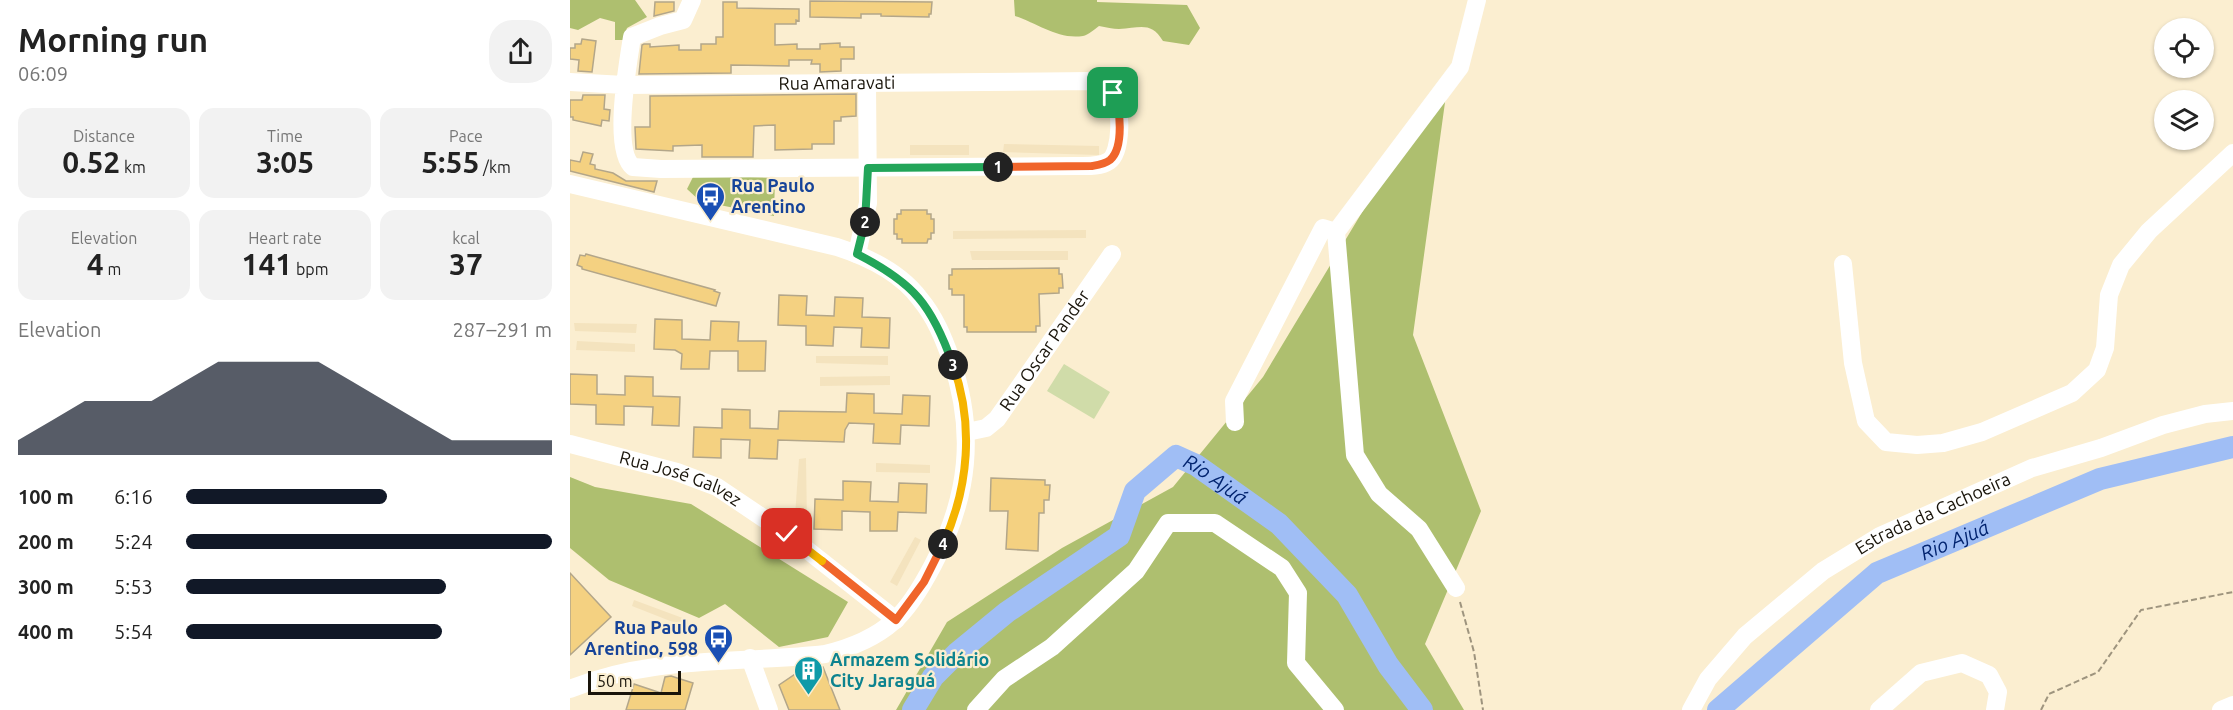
<!DOCTYPE html>
<html lang="en">
<head>
<meta charset="utf-8">
<style>
	:root { --surface:#fff; --page:#f2f2f2; --text:#222; --muted:#767676; --accent:#111827 }
	body { margin:0; font-family:Ubuntu,sans-serif; background:var(--page); color:var(--text); height:100vh; display:flex; flex-direction:column; font-size:22px; white-space:nowrap }
	* { box-sizing:border-box; margin:0 }
	p { font-size:20px; color:var(--muted) }
	.icon { flex:none; width:33px; height:33px; fill:none; stroke:currentColor; stroke-width:2; stroke-linecap:round; stroke-linejoin:round }
	.map { position:relative; flex:1; overflow:hidden }
	.panel { display:flex; flex-direction:column; background:var(--surface); width:570px }
	.panel>* { flex:none }
	.controls { position:absolute; left:1584px; top:18px; display:grid; gap:12px }
	.controls a { display:grid; place-items:center; width:60px; height:60px; border-radius:50%; background:var(--surface); box-shadow:0 2px 4px #0004; font-size:30px }
	.scale { position:absolute; left:18px; bottom:15px; width:93px; box-sizing:border-box; padding-left:6px; border:3px solid #19140a; border-top:0; font-size:16px; line-height:21px; white-space:nowrap; color:#19140a; -webkit-text-stroke:4px #fbeed0; paint-order:stroke }
	.pin { position:absolute; display:grid; place-items:center; width:51px; height:51px; color:#fff; margin:-26px; border-radius:12px; box-shadow:0 3px 9px #0006 }
	.km { position:absolute; width:30px; height:30px; margin:-15px; border-radius:50%; background:#222; color:#fff; font-size:16px; line-height:30px; text-align:center }
	.round { display:grid; place-items:center; flex:none; width:63px; height:63px; border-radius:24px; background:var(--page) }
	.head { display:flex; align-items:center; justify-content:space-between; height:102px; padding:0 18px }
	h1 { font-size:33px; font-weight:600; line-height:45px }
	.stats { display:grid; grid-template-columns:repeat(3,1fr); gap:9px; height:102px; padding:6px 18px }
	.stats div { display:grid; align-content:center; border-radius:15px; background:var(--page); text-align:center }
	.stats b { font-size:30px; font-weight:600 }
	.stats small { font-size:16px; font-weight:400 }
	.stats p { font-size:16px }
	.chart { height:168px; padding:12px 18px }
	.chart p { display:flex; justify-content:space-between }
	.chart svg { width:100%; height:108px; margin-top:6px; fill:var(--accent); opacity:.7 }
	ul { padding:0 18px; list-style:none; font-size:20px }
	li { display:grid; grid-template-columns:96px 72px 1fr; align-items:center; height:45px }
	li i { height:15px; border-radius:8px; background:var(--accent) }
	main { display:flex; flex:1; min-height:0 }
	.map>svg:first-child { display:block }
</style>
</head>
<body>
<main>
<section class="panel">
<div class="head"><div><h1>Morning run</h1><p>06:09</p></div><a class="round"><svg class="icon" aria-label="share" viewBox="0 0 24 24"><path d="M12 15V3M7 8l5-5 5 5M5 13v7h14v-7"/></svg></a></div>
<div class="stats">
<div><p>Distance</p><b>0.52<small> km</small></b></div>
<div><p>Time</p><b>3:05</b></div>
<div><p>Pace</p><b>5:55<small> /km</small></b></div>
</div>
<div class="stats">
<div><p>Elevation</p><b>4<small> m</small></b></div>
<div><p>Heart rate</p><b>141<small> bpm</small></b></div>
<div><p>kcal</p><b>37</b></div>
</div>
<div class="chart"><p><span>Elevation</span>287–291 m</p>
<svg viewBox="0 0 160 44" preserveAspectRatio="none"><path d="M0 44V38L10 30L20 22L30 22L40 22L50 14L60 6L70 6L80 6L90 6L100 14L110 22L120 30L130 38L140 38L150 38L160 38V44z"/></svg>
</div>
<ul>
<li><b>100 m</b>6:16<i style="width:55%"></i></li>
<li><b>200 m</b>5:24<i style="width:100%"></i></li>
<li><b>300 m</b>5:53<i style="width:71%"></i></li>
<li><b>400 m</b>5:54<i style="width:70%"></i></li>
</ul>
</section>
<div class="map">
<svg width="1663" height="710" viewBox="0 0 1663 710">
	<rect width="100%" height="100%" fill="#fbeed0"/>
	<g fill="#f4e3be">
		<path d="M434 144 529 146V155L433 152Z"/>
		<rect x="340" y="145" width="59" height="10"/>
		<path d="M516 230V238L383 239V231Z"/>
		<path d="M400 251H498V260H402Z"/>
		<path d="M4 323 67 324 66 333 5 331Z"/>
		<path d="M7 341 65 344V352L6 350Z"/>
		<path d="M246 356H318V365L246 363Z"/>
		<path d="M320 376V385L250 386V377Z"/>
		<path d="M236 458 237 523 225 516 229 459Z"/>
		<path d="M306 463 360 465V473L306 472Z"/>
		<path d="M345 537 351 540 327 586 320 582Z"/>
		<path d="M64 600 118 620V628L62 606Z"/>
	</g>
	<path fill="#d0dca9" d="M494 364 540 392 524 419 477 391Z"/>
	<g fill="#aebf6f">
		<path d="M0 0H65L77 17 57 28 53 40H45V22L30 18 8 30 0 28Z"/>
		<path d="M444 0H527V2L617 5 630 28 619 45 593 41C581 21 570 28 549 29 543 29 536 27 529 26 525 29 518 35 513 36 488 40 467 23 445 16Z"/>
		<path d="M880 66 843 335 911 511 855 644 894 710H326L377 622 492 548 603 487 693 377Z"/>
		<path d="M124 175 205 178 204 216 130 201 117 189Z"/>
		<path d="M0 477 25 487 121 504 278 602 258 637 209 647 155 604 129 618 39 580 0 548Z"/>
	</g>
	<g fill="none" stroke-linecap="round" stroke-linejoin="round">
		<g stroke="#a0bef5" stroke-width="22">
			<path id="s1" d="M343 710 363 677 387 653 437 612 549 536 565 491 606 456 626 465 709 524 777 595 818 665 852 710"/>
			<path id="s2" d="M1148 710 1307 573 1530 479 1663 447"/>
		</g>
	</g>
	<g fill="#f4d181" stroke="#b3a689" stroke-width="1.5">
		<path d="M240 1 362 2 361 14H359V17L311 16V14H291V18L240 17Z"/>
		<path d="M85 2H104V11L84 16Z"/>
		<path d="M153 2H167V8L229 9V21L226 20V24H205V45L227 44V49H250V44L270 43V47H284V59H271V71L250 72V64H241L242 60H219V66L161 65V73L69 74 72 45 74 44H80V47L109 45V50H131V44H146V37H153Z"/>
		<path d="M12 39 26 41 22 72 8 71 9 60 0 59V48H5V44H11Z"/>
		<path d="M286 94V116L271 117V121H264V144H242V149L205 150V125L184 126 183 157H132V145L103 146V151L66 149 65 127H80V96Z"/>
		<path d="M13 95H35L34 109 40 110 39 121 32 120 31 126 3 120V117H0V100H12Z"/>
		<path d="M13 152 23 154 20 164 25 165V169L43 173 56 181H87L84 192 0 171V160L10 162Z"/>
		<path d="M331 210H357V214H361V219H364V233H361V239H358L357 243H332V239H327V234H324V219H327V214H331Z"/>
		<path d="M16 254 145 290 144 291 150 293 146 306 12 269V267L7 265 10 255 15 256Z"/>
		<path d="M489 268V274H492L493 288H489V293L469 294 470 326H466V332H397V327H394V295H382V289H379V275H382V269Z"/>
		<path d="M209 295 237 296 236 315 264 316 265 297 293 298 292 317 320 318 319 348 291 347 292 328 264 327 263 346 236 345V326L208 325Z"/>
		<path d="M85 319 112 320V339L140 340 141 321 169 322 168 341H196L195 371H168V351H140L139 369H111L112 354 105 350 84 349Z"/>
		<path d="M0 374 27 375V394L55 395V376L83 377V396L110 397 109 426 82 425 83 407 54 406V425L26 424V405L0 404Z"/>
		<path d="M277 393 304 394V413L332 414 333 395 360 396 359 426 331 425 330 444 303 443 304 424 279 423 275 430 274 442 208 440 207 459 179 458 180 440 151 439V458L123 457 124 427 152 428V409L180 410V428L208 429 209 411 276 412Z"/>
		<path d="M421 478 475 480V485H480L479 500H474V513H469L468 551 436 549 438 511H420Z"/>
		<path d="M273 481 301 482 300 501 328 502 329 483 357 484 356 513 328 512 327 531H300V512L272 511V530L244 529 245 499 273 500Z"/>
		<path d="M0 573 41 617 0 655Z"/>
		<path d="M235 667 236 669 253 667 270 710H219L209 685 228 672V670Z"/>
		<path d="M101 676 123 683 115 710H56L64 684 91 693 95 677Z"/>
	</g>
	<g fill="none" stroke-linecap="round" stroke-linejoin="round">
		<g stroke="#9e947e" stroke-width="2" stroke-dasharray="6 3" stroke-linecap="butt">
			<path d="M890 602 904 652 913 710"/>
			<path d="M1471 710 1479 694 1528 672 1571 610 1663 592"/>
		</g>
		<g stroke="#fff" stroke-width="18">
			<path id="s3" d="M0 82 54 85 524 81C531 84 538 87 543 94 552 106 552 152 539 161 530 167 517 166 507 166L91 169 63 167C42 150 58 63 62 37L90 26 113 20 122 0"/>
			<path d="M0 184 267 247C298 257 330 272 350 299 365 317 373 337 381 359 406 432 399 497 363 565 353 584 340 607 324 621 305 638 280 648 255 654 169 664 82 655 0 689"/>
			<path d="M287 254 298 203 297 84"/>
			<path d="M1273 264 1283 363 1296 421 1316 442 1347 445 1373 443 1412 432 1502 393 1527 370 1535 348 1539 295 1551 265 1579 231 1663 153"/>
			<path d="M665 422 664 401 753 228 766 232"/>
			<path id="s4" d="M397 432 416 428 427 419 542 254"/>
			<path id="s5" d="M0 444 107 472 147 487 217 534 326 620"/>
			<path d="M886 588 849 529 809 494 785 455 766 232 890 67 907 0"/>
			<path d="M180 658 199 710"/>
			<path d="M406 710 434 679 482 647 566 571 598 523H645L712 568 728 593 726 663 765 710"/>
			<path id="s6" d="M1121 710 1138 679 1175 636 1253 571 1310 536 1462 468 1531 448 1593 425 1635 414 1663 411"/>
			<path d="M1309 710 1351 673 1392 663 1419 675 1428 692 1425 710"/>
			<path d="M1651 710 1663 705"/>
		</g>
	</g>
	<g fill="none" stroke-linecap="round" stroke-linejoin="round">
		<defs>
			<path id="split-1" d="M428 167 522 166C528 165 535 164 540 160 554 148 551 107 543 93"/>
			<path id="split-2" d="M295 222 298 168 428 167"/>
			<path id="split-3" d="M295 222 287 254C344 283 362 305 383 365"/>
			<path id="split-4" d="M373 544C399 487 404 424 383 365"/>
			<path id="split-5" d="M252 561 326 620 354 582 373 544"/>
			<path id="split-6" d="M217 534 252 561"/>
		</defs>
		<use href="#split-1" stroke="#fff" stroke-width="12"/>
		<use href="#split-2" stroke="#fff" stroke-width="12"/>
		<use href="#split-3" stroke="#fff" stroke-width="12"/>
		<use href="#split-4" stroke="#fff" stroke-width="12"/>
		<use href="#split-5" stroke="#fff" stroke-width="12"/>
		<use href="#split-6" stroke="#fff" stroke-width="12"/>
		<use href="#split-1" stroke="#f0652b" stroke-width="8"/>
		<use href="#split-2" stroke="#22a559" stroke-width="8"/>
		<use href="#split-3" stroke="#22a559" stroke-width="8"/>
		<use href="#split-4" stroke="#f5b400" stroke-width="8"/>
		<use href="#split-5" stroke="#f0652b" stroke-width="8"/>
		<use href="#split-6" stroke="#f5b400" stroke-width="8"/>
	</g>
	<defs>
		<symbol id="bus-pin" viewBox="-11 -11 22 30"><path d="M0 17L-7.5 6A9.5 9.5 0 1 1 7.5 6Z" fill="#1a4fb4" stroke="#fbeed0"/><path d="M-5-6H5V4H4V6H2V4H-2V6H-4V4H-5ZM-3.5-4V0h7V-4ZM-3.5 1.2v1.5H-2V1.2ZM2 1.2v1.5H3.5V1.2Z" fill="#fff"/></symbol>
		<symbol id="building-pin" viewBox="-11 -11 22 30"><path d="M0 17L-7.5 6A9.5 9.5 0 1 1 7.5 6Z" fill="#0f9aa8" stroke="#fbeed0"/><path d="M-4-6H4V6H1V3H-1V6H-4ZM-2.5-4.3h1.7v1.8h-1.7ZM.8-4.3h1.7v1.8H.8ZM-2.5-1h1.7V.8h-1.7ZM.8-1h1.7V.8H.8Z" fill="#fff"/></symbol>
	</defs>
	<g fill-rule="evenodd">
		<use href="#bus-pin" x="124" y="180" width="33" height="45"/>
		<use href="#bus-pin" x="132" y="622" width="33" height="45"/>
		<use href="#building-pin" x="222" y="654" width="33" height="45"/>
	</g>
	<g text-anchor="middle" stroke-width="4.5" stroke-linejoin="round" paint-order="stroke">
		<g font-size="18" fill="#19140a" stroke="#fbeed0">
			<text dy="6" stroke="none"><textPath href="#s3" startOffset="267">Rua Amaravati</textPath></text>
			<text dy="6" stroke="none"><textPath href="#s4" startOffset="117">Rua Oscar Pander</textPath></text>
			<text dy="6" stroke="none"><textPath href="#s5" startOffset="116">Rua José Galvez</textPath></text>
			<text dy="6" stroke="none"><textPath href="#s6" startOffset="318">Estrada da Cachoeira</textPath></text>
		</g>
		<g font-size="18" font-weight="bold" fill="#164399" stroke="#fbeed0" text-anchor="start">
			<text x="161" y="192">Rua Paulo<tspan x="161" dy="21">Arentino</tspan></text>
			<text x="128" y="634" text-anchor="end">Rua Paulo<tspan x="128" dy="21">Arentino, 598</tspan></text>
		</g>
		<g font-size="18" font-weight="bold" fill="#0d838f" stroke="#fbeed0" text-anchor="start">
			<text x="260" y="666">Armazem Solidário<tspan x="260" dy="21">City Jaraguá</tspan></text>
		</g>
		<g font-size="20" font-style="italic" fill="#022470" stroke="#fbeed0">
			<text dy="7" stroke="none"><textPath href="#s1" startOffset="420">Rio Ajuá</textPath></text>
			<text dy="7" stroke="none"><textPath href="#s2" startOffset="294">Rio Ajuá</textPath></text>
		</g>
	</g>
</svg>
<div class="controls">
<a><svg class="icon" aria-label="locate" viewBox="0 0 24 24"><circle cx="12" cy="12" r="6"/><path d="M12 2v4M12 18v4M2 12h4M18 12h4"/></svg></a>
<a><svg class="icon" aria-label="layers" viewBox="0 0 24 24"><path d="M12 4l9 5-9 5-9-5zM3 14l9 5 9-5"/></svg></a>
</div>
<div class="scale">50 m</div>
<div class="pin" style="left:543px;top:93px;background:#1e9e55"><svg class="icon" aria-label="arrive" viewBox="0 0 24 24"><path d="M6 21V4h12l-3 4 3 4H6"/></svg></div>
<div class="pin" style="left:217px;top:534px;background:#d93025"><svg class="icon" aria-label="check" viewBox="0 0 24 24"><path d="M5 12l5 5 9-10"/></svg></div>
<b class="km" style="left:428px;top:167px">1</b>
<b class="km" style="left:295px;top:222px">2</b>
<b class="km" style="left:383px;top:365px">3</b>
<b class="km" style="left:373px;top:544px">4</b>
</div>
</main>
</body>
</html>
